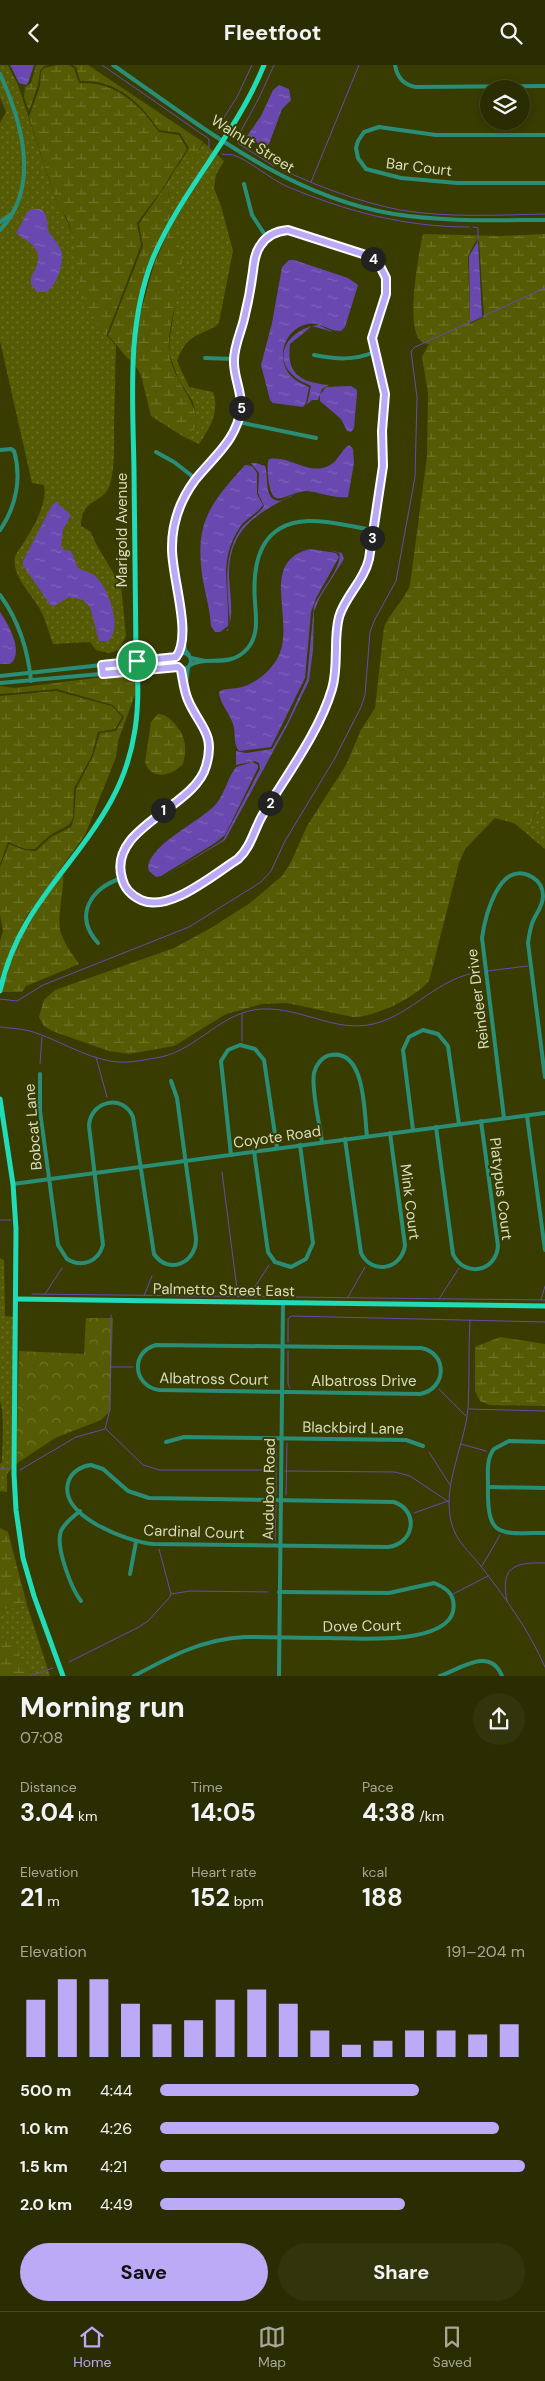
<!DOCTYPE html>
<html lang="en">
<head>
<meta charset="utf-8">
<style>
	:root { --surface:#2a2d01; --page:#32350b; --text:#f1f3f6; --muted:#a5a899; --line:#464923; --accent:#bbaaf6 }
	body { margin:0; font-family:"DM Sans",sans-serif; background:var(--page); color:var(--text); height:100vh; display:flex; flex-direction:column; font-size:19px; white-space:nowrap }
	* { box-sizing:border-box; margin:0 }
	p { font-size:16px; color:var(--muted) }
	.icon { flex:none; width:28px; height:28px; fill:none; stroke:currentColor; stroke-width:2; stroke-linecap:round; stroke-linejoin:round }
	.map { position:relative; height:1611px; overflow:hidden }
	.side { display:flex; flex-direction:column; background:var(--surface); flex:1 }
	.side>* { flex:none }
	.buttons { position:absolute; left:480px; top:15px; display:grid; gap:10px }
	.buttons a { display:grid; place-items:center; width:50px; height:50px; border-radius:50%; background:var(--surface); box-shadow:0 2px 8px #0003,0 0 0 1px var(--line); font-size:25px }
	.pin { position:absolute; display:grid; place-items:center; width:42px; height:42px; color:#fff; margin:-21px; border:2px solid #fff; border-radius:50%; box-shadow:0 1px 5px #0007 }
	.km { position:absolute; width:25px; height:25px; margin:-12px; border-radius:50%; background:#222; color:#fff; font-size:14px; line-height:25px; text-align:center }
	.round { display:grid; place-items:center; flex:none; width:52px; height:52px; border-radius:26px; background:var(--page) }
	.head { display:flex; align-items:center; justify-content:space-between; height:85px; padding:0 20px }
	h1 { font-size:28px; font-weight:700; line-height:38px }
	.metrics { display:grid; grid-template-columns:repeat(3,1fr); gap:8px; height:85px; padding:5px 20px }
	.metrics div { display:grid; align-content:center }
	.metrics b { font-size:25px; font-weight:700 }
	.metrics small { font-size:14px; font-weight:400 }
	.metrics p { font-size:14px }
	.chart { height:140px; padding:10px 20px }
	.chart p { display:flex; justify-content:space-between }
	.chart svg { width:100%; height:90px; margin-top:5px; stroke:var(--accent); stroke-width:6 }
	.button { display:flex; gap:10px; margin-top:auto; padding:10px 20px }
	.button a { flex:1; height:58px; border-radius:30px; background:var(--accent); color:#111; font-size:20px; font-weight:700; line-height:58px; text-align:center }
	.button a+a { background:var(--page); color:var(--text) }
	ul { padding:0 20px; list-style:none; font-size:16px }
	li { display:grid; grid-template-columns:80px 60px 1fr; align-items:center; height:38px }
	li i { height:12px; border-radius:6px; background:var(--accent) }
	header { display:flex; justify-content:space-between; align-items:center; height:65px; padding:0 20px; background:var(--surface); font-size:22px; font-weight:700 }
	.dock { display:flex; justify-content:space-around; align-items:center; height:70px; border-top:1px solid var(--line); background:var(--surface); font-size:14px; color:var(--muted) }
	.dock a { display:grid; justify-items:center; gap:2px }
	.dock .selected { color:var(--accent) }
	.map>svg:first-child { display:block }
</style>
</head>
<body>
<header><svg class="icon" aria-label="back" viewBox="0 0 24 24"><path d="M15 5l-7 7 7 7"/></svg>Fleetfoot<svg class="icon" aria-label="search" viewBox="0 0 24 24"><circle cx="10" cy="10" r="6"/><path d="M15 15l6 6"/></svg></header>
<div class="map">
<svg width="545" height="1611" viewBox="0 0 545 1611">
	<defs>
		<pattern id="grass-dots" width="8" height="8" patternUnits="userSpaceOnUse" patternTransform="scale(1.25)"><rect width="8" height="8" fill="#555b04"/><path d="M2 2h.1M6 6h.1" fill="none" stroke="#6d7227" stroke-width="1.8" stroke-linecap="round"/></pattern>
		<pattern id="forest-crowns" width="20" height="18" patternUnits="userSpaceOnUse" patternTransform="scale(1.25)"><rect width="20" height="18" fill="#555b04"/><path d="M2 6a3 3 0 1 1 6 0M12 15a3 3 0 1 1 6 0" fill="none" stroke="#6d7227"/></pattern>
		<pattern id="wetland-marsh" width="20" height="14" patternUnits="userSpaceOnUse" patternTransform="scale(1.25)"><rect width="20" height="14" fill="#555b04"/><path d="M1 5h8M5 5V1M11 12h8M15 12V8" fill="none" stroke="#6d7227"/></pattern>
		<pattern id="water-ripples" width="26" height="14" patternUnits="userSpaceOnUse" patternTransform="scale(1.25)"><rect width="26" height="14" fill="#6949b0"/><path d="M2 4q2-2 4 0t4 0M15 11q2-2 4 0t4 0" fill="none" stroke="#7e63b9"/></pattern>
	</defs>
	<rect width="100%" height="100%" fill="#383c01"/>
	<g fill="url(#grass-dots)">
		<path d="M0 0H8L18 20 57 139 62 145 75 175 78 207 101 265 116 280C115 307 115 334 114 361 114 380 115 401 110 419 104 440 81 432 81 461L91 467 96 479 121 521 126 571 119 585 109 588 96 585 90 577 53 579C49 568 46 557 41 546 33 530 11 511 15 491 27 472 48 444 44 420L32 418 0 276V58L6 47 0 32Z"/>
		<path d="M204 78 213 86 171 151C168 134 165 111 181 98 193 89 194 93 204 78Z"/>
		<path d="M217 89 224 96 216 110 214 123 221 141 233 186 219 257 216 261C194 273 187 270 177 296L189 322 213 327C220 346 210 363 199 379L184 372 190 370 198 359 193 337 178 313 169 288 170 271 182 198 173 157Z"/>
		<path d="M545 730V784L526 768Z"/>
		<path d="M0 1193 4 1195 5 1251 14 1252 12 1403 7 1409V1427L0 1426V1399L2 1397C2 1383 5 1347 0 1337Z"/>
		<path d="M27 1540 50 1611H34C21 1600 18 1576 0 1573V1545Z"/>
	</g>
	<path fill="url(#forest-crowns)" d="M86 1253H113L110 1346 101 1355 55 1373 16 1399 19 1286 84 1289Z"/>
	<g fill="url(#wetland-marsh)" fill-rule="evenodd">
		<path d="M36 0H49L44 1 40 6 38 20 29 46 24 32 25 22 31 18Z"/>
		<path d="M57 0H69L74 3 79 18C116 16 139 39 159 67L179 70 187 84 161 126 137 158 141 180 106 272C91 252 83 233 78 208 73 182 76 161 57 139L29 52 40 21 41 7 44 3Z"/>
		<path d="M73 0H88L203 77 196 91 178 101 189 83 180 68 159 65C140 37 116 14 80 16L76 2Z"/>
		<path d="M172 111 168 128 171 151 159 176 133 269 131 296C121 288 118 279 108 271L143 181 139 159Z"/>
		<path d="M173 157C176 170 182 186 182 199 181 229 167 258 169 287 172 314 194 331 198 359L190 370 184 372 151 351 141 310 135 300 139 254 155 196Z"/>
		<path d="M423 169 500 171 545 169V730L526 768 514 758 495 753 465 784 459 798 429 916C414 933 376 952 353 952L287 938 262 939 226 949 174 981 129 989 109 986 52 966 44 961 39 952 44 935 55 925 174 883 211 863 250 838 282 811 291 797 307 761 346 700 361 665 375 643 384 562C391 546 404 536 410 520L427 391 428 328 422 292 429 279C427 279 424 278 422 277 404 265 419 188 423 169ZM477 174 479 175 484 252 470 259 468 191Z"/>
		<path d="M136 608V627L118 676 116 692 85 770 26 852 9 890 0 917V876L3 866 0 849V802L9 779 24 785 36 786 51 772 71 762 74 753 76 724 93 691 100 668 116 666 124 652 113 640 57 624 0 629V621L15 623Z"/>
		<path d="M56 626 112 641 122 652 115 664 98 667 92 690 74 723 73 753 69 760 50 770 35 784H25L8 777 0 799V631Z"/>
		<path d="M158 649C167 650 169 653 175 659 186 672 187 683 183 699 172 711 151 716 145 697L151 657Z"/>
		<path d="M63 808C65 826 55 854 62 871 66 881 73 890 79 899L26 921 22 927H2L12 891 26 861Z"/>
		<path d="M500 1272 545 1279V1341L489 1340 480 1336 475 1326V1282Z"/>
		<path d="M0 1463 8 1467 27 1540 0 1545Z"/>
		<path d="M0 1573C19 1576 21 1600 34 1611H0Z"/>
	</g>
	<g fill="url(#water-ripples)">
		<path d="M10 0H34L28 18 26 20 19 18Z"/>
		<path d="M279 20 289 24 291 35 282 44 269 79 264 83 262 79 249 75 247 71 261 51 273 25Z"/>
		<path d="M31 144H41C50 152 45 160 50 169 54 175 61 181 62 189 63 201 56 222 46 227H37L31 219C30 211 34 208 37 200 43 183 27 176 16 168L27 148Z"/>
		<path d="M478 176 482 251 470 257 469 191Z"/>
		<path d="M289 195H294L348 213 358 220 345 262 341 266C328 266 320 256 307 259 283 265 275 295 292 312 297 317 303 319 309 322L306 338 303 342 273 338 270 335 261 300 272 258 282 202Z"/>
		<path d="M319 260 333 267 312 261 290 279C286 310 301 317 329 320L322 324 318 335H312L304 342 307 339 311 321C305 317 298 316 294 311 269 289 293 262 319 260Z"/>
		<path d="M351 321 357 325V329L354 363 351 367 347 366 341 354 320 336V330L326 322Z"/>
		<path d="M349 380 353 384 354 398 348 432C334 434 320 427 306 426 297 426 282 435 276 433 268 430 266 398 269 394 291 390 309 412 330 400 339 395 341 385 349 380Z"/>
		<path d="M251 398H256L265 401C269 411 263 435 279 436 284 436 289 431 294 430 256 448 228 465 229 512 230 530 234 548 228 566H226L229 563 230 556C227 523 222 490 242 462 249 454 259 449 264 441L258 428 259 408Z"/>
		<path d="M245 400 252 401 257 408V429L263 440C257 449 246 453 240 462 217 496 230 524 228 561L220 567H215L211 561C210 546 206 531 203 516 194 459 208 441 245 400Z"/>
		<path d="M56 437 71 450 63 465 61 481 64 485 71 486 78 503C85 507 93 507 98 514 109 526 123 564 108 576H99L90 542 83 535 69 532 54 541 50 540 23 500V496L52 440Z"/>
		<path d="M310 484 336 488 339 492 316 533 311 547 305 613 271 682 239 686C233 680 236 668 233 659 230 649 219 637 219 627 224 623 232 624 238 623 253 620 269 608 277 594 298 558 256 497 310 484Z"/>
		<path d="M329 485 342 488 344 494 320 532 314 546 313 585 309 616 288 659 225 775 165 811 223 775 260 704 259 698 255 696 236 700V686L246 688 272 684 287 658 307 614 314 541C319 528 344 499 339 488Z"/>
		<path d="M0 547C8 559 22 583 13 596L10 599H0Z"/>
		<path d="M252 697 258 700V703L225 770 215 778 161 811 156 812 149 806 148 801C153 777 200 757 216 739 225 728 228 712 236 702Z"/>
	</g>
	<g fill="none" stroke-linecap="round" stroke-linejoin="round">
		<g stroke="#6949b0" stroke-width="1">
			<path d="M102 0 209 74V82"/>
			<path d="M274 0 259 33 236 75 239 79 274 101"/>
			<path d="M216 65 237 32 252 0"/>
			<path d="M222 89C225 90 229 89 233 90 249 95 269 113 286 121 345 146 404 162 469 162"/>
			<path d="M285 106C322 123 360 137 400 145 448 153 497 150 545 149"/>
			<path d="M311 117 359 0"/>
			<path d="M473 162 478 163V176"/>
			<path d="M487 906 528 901"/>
			<path d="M0 934 17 936 43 920 189 862 261 817 271 806 285 776 335 693 361 642 365 630 370 567 375 554 396 516 415 412 417 332 411 286 415 282 545 223"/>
			<path d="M0 962C10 963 21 964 30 966 60 975 88 995 119 997 132 998 148 994 161 992 198 984 222 946 262 944 301 942 335 968 373 959 413 950 438 911 481 907"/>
			<path d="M242 976V949"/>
			<path d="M96 992 107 1032"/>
			<path d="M40 999 42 972"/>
			<path d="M222 1107 238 1232"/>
			<path d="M0 1155H11"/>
			<path d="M32 1229 545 1235"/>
			<path d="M45 1229 62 1203"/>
			<path d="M144 1231 152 1211"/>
			<path d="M249 1231 269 1200"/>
			<path d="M348 1232 365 1202"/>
			<path d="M439 1234 459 1203"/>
			<path d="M541 1235 545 1221"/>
			<path d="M470 1255C468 1284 470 1314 468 1343 465 1383 436 1430 456 1470 462 1481 472 1490 480 1500 504 1531 529 1565 545 1602"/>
			<path d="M288 1277V1254L291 1251 545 1257"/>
			<path d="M288 1286V1319L290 1323"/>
			<path d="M111 1302H133"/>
			<path d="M439 1324 466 1351"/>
			<path d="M468 1344 545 1346"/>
			<path d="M106 1364 143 1400 159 1405H276"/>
			<path d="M461 1379 486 1386"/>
			<path d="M429 1387 450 1420"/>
			<path d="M0 1404H10"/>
			<path d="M20 1405 76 1372 105 1364 110 1344 111 1250"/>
			<path d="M285 1406 395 1407 410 1411 449 1437"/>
			<path d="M276 1430V1377"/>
			<path d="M286 1430 287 1378"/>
			<path d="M414 1448 448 1436"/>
			<path d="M275 1476 276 1439"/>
			<path d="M482 1501 500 1470"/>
			<path d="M171 1529 190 1526 268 1527"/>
			<path d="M453 1529 488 1511"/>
			<path d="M507 1536C500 1502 514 1497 545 1498"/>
			<path d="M69 1597 137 1563 148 1556 169 1533 171 1529 159 1484"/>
			<path d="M30 1611 53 1603"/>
		</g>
		<g stroke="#2a8e77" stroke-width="4">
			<path d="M113 0C200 60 286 131 394 149 444 157 495 155 545 155"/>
			<path d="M395 0C397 12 403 20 416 22L545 21"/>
			<path d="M0 9C22 57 41 122 0 165"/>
			<path d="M545 70H436L379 62 364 67 358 76 356 83 358 93 366 104 401 113 457 118H545"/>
			<path d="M244 119 252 150 267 173"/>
			<path d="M0 157 10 150"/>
			<path d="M314 290C335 294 354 296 374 287"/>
			<path d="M205 293 234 294"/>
			<path d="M238 357 316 373"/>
			<path d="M0 385 11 384 14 386C22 413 16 442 0 465"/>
			<path d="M156 387 174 397 196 414"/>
			<path d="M0 530C19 556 28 585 31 616"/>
			<circle cx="183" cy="596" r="8"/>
			<path d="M179 588 183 573"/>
			<path d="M191 593 205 596"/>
			<path d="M190 600C207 590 229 604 247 584 259 571 256 553 255 537 252 498 260 458 308 456 329 455 352 462 373 465"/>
			<path d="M179 603 185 626 188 603"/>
			<path d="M0 611 176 592"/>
			<path d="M0 618 178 602"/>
			<path d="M185 626C190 655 217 660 207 700 204 710 198 719 191 726 168 748 113 771 121 810 123 821 130 829 139 834 150 840 161 839 172 835L238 794 246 785 261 752 314 664 332 624 338 555 343 543 368 499 383 401 382 366 385 329 372 273 386 232 387 217 379 199 366 190 288 165 271 170 258 184 246 245 234 294 241 331 238 357 223 384 189 423 179 446 174 463 172 494 183 573 185 585 189 590"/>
			<path d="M98 878C73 850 91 823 122 813"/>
			<path d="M40 1009V1046L58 1180 67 1194C82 1203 98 1197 103 1180L89 1061C90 1036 123 1028 133 1052L154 1189C169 1211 197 1197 196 1173L177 1033 171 1016"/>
			<path d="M527 1051 545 1185"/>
			<path d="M504 1053 482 873C485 852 499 793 532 812 539 816 543 823 543 831 543 841 537 847 533 856 530 863 529 871 528 878L545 1012"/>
			<path d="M436 1062 453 1189C464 1213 496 1207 498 1181L481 1056"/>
			<path d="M413 1065 403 985 409 972 423 965 438 969 448 981 459 1059"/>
			<path d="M345 1074 361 1188C372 1211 402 1204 405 1180L390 1068"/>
			<path d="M322 1077C320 1060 311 1025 314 1008 316 1000 322 991 331 990 366 984 364 1049 367 1071"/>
			<path d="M254 1086 268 1187 275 1197 291 1202 306 1194 313 1178 300 1080"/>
			<path d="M231 1090 221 996 228 985 240 980 255 984 264 995 277 1083"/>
			<path d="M13 1119 545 1048"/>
			<path d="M156 1280 421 1283C448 1288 447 1324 420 1329L159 1325C133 1321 130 1287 156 1280Z"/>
			<path d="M166 1377 184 1372 406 1375 423 1381"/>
			<path d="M545 1377 509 1376 494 1384C486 1394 488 1408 488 1421 487 1474 499 1468 545 1468"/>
			<path d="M91 1400 103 1404 128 1426 149 1433 394 1437C420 1446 414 1479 388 1482L153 1479C128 1477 55 1450 69 1415 73 1406 82 1401 91 1400Z"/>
			<path d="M488 1422 545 1423"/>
			<path d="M80 1446C73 1452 65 1457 61 1466 55 1481 71 1523 81 1536"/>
			<path d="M130 1509 136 1477"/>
			<path d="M134 1611C171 1591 203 1574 245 1572 273 1572 301 1573 328 1573 354 1573 463 1583 453 1535 451 1526 442 1521 434 1518L389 1528 279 1527"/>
			<path d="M279 1611 283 1238"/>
			<path d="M440 1611C460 1604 490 1581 502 1611"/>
		</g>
		<g stroke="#21dcb7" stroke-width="5">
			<path d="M0 926C18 842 73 805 111 736 137 689 141 640 136 588 135 528 135 467 134 406 133 335 126 261 153 193 182 124 236 70 264 0"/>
			<path d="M0 1034 13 1119 16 1164 14 1409 16 1445 23 1493 34 1531 63 1611"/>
			<path d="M16 1234 545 1241"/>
		</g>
	</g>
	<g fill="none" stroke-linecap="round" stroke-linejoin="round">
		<defs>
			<path id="route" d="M288 165 366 190 379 199 386 213V229L372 273 385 329 382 366 383 401 369 494C364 516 345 531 339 552 333 575 339 601 332 624 319 668 285 712 262 751 254 765 251 782 238 794 214 809 169 848 141 835 132 831 124 823 122 813 107 762 195 743 206 701 216 668 199 661 188 635 184 626 183 615 181 605L178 602 103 609 102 600 176 592C193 570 171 511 172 482 172 458 181 434 195 415 214 391 237 375 241 343 242 326 233 311 234 295 234 281 241 267 244 254 248 238 251 222 253 206 254 197 255 188 260 181 266 171 276 166 288 165Z"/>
		</defs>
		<use href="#route" stroke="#fff" stroke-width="10"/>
		<use href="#route" stroke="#bbaaf6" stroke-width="6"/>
	</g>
	<g text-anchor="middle" stroke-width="4" stroke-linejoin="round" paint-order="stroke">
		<g font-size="15" fill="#d9ddc1" stroke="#383c01">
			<text transform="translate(253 79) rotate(32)" y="5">Walnut Street</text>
			<text transform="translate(419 102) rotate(7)" y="5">Bar Court</text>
			<text transform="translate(122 465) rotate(-90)" y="5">Marigold Avenue</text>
			<text transform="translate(478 934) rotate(-97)" y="5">Reindeer Drive</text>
			<text transform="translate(33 1062) rotate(-95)" y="5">Bobcat Lane</text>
			<text transform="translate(277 1072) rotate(-8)" y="5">Coyote Road</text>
			<text transform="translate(501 1124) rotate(83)" y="5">Platypus Court</text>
			<text transform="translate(410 1137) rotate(83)" y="5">Mink Court</text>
			<text transform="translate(224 1225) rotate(1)" y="5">Palmetto Street East</text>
			<text transform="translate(214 1314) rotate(1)" y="5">Albatross Court</text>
			<text x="364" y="1321">Albatross Drive</text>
			<text transform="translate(353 1363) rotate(1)" y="5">Blackbird Lane</text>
			<text transform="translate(269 1424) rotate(-89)" y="5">Audubon Road</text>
			<text transform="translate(194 1467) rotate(2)" y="5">Cardinal Court</text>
			<text transform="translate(362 1561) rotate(-1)" y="5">Dove Court</text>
		</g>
	</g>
</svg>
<div class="buttons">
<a><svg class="icon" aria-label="layers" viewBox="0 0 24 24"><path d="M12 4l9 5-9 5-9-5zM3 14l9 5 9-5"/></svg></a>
</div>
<div class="pin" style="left:137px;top:596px;background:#1e9e55"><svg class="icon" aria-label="arrive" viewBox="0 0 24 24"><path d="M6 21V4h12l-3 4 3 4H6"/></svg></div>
<b class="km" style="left:163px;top:745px">1</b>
<b class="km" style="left:270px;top:738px">2</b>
<b class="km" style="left:372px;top:473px">3</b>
<b class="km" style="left:373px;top:194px">4</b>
<b class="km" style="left:241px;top:343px">5</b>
</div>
<section class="side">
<div class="head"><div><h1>Morning run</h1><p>07:08</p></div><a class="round"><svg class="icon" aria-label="share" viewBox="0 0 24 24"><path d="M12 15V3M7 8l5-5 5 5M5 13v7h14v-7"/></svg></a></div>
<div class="metrics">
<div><p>Distance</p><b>3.04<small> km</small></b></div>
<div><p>Time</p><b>14:05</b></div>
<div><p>Pace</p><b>4:38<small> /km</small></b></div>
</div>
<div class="metrics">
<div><p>Elevation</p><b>21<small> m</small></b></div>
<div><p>Heart rate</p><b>152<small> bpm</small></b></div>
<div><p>kcal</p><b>188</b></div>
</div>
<div class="chart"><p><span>Elevation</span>191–204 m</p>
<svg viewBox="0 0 160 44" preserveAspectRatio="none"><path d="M5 44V16M15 44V6M25 44V6M35 44V18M45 44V28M55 44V26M65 44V16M75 44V11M85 44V18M95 44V31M105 44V38M115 44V36M125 44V31M135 44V31M145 44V33M155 44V28"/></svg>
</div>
<ul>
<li><b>500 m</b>4:44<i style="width:71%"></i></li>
<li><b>1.0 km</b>4:26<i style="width:93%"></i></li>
<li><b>1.5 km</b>4:21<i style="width:100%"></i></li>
<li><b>2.0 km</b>4:49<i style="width:67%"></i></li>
</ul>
<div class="button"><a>Save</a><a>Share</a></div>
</section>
<nav class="dock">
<a class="selected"><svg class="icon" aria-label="home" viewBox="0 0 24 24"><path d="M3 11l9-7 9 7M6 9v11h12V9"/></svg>Home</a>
<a><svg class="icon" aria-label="map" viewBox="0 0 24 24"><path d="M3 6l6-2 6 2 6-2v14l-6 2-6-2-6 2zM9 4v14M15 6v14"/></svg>Map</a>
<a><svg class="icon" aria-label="saved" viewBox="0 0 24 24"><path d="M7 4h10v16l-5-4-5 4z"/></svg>Saved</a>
</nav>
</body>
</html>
